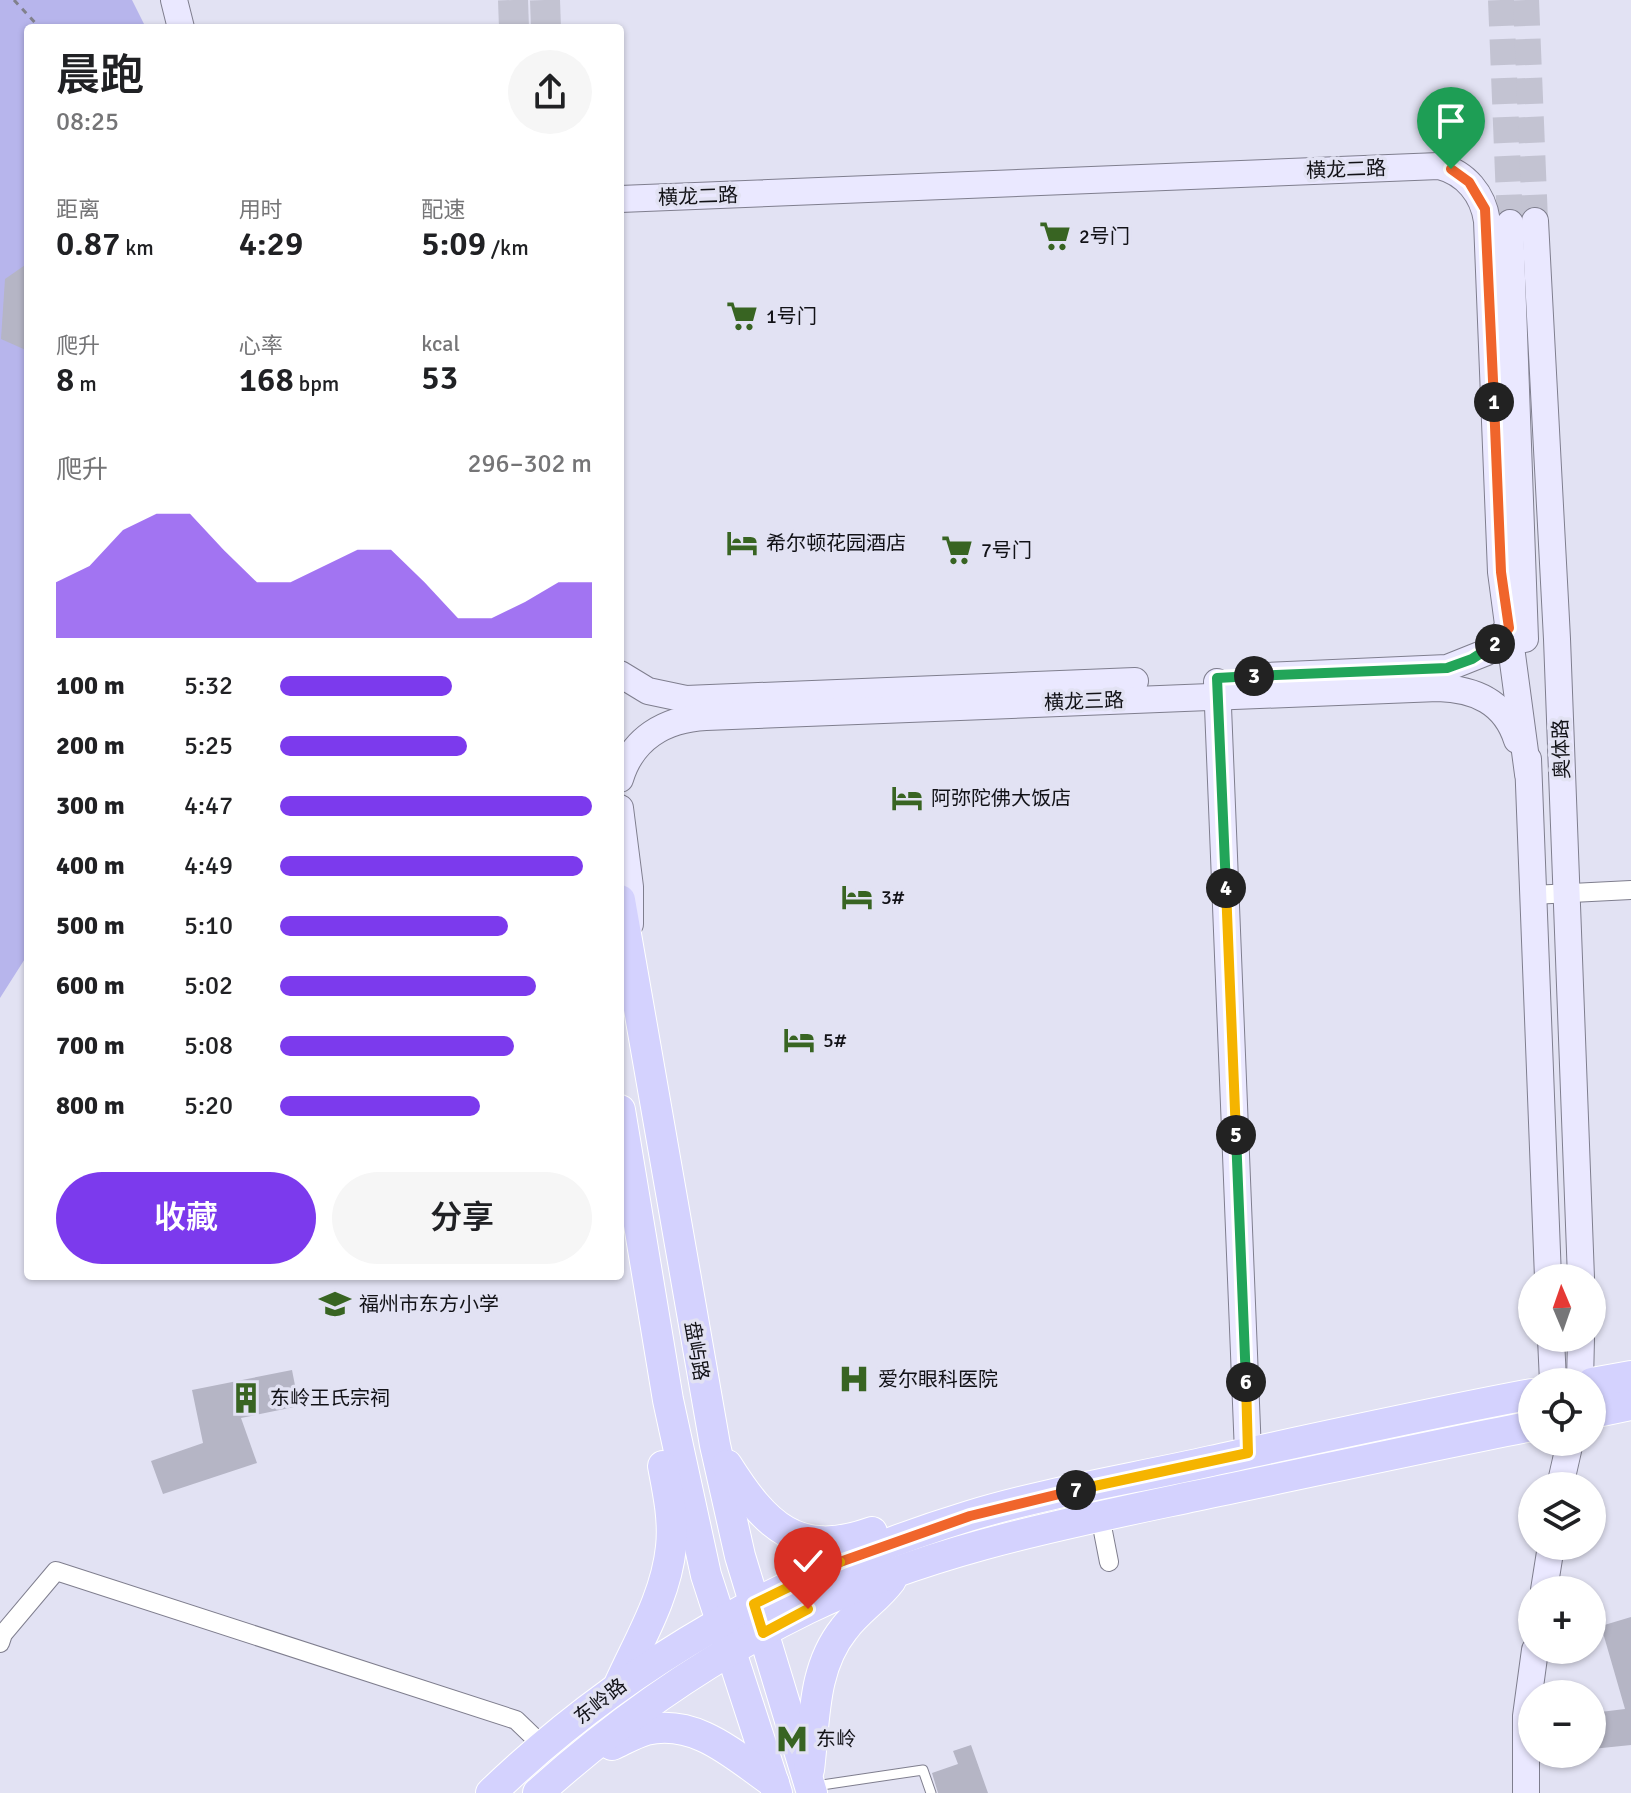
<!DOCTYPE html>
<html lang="zh">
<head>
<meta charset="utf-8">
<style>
	:root { --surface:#fff; --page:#f6f6f6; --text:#202124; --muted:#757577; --accent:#7c3aed }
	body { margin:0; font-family:Signika,"Noto Sans SC",sans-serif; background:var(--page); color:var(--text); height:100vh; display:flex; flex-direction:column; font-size:30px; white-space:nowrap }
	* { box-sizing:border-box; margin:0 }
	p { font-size:26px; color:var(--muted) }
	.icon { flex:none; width:44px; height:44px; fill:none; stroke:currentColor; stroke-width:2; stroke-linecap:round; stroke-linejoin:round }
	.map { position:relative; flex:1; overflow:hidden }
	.side { position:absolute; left:24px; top:24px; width:600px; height:1256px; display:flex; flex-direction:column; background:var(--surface); border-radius:8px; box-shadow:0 2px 6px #0004 }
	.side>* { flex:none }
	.needle { width:52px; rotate:358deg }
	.fabs { position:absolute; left:1518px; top:1264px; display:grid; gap:16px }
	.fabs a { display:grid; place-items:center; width:88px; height:88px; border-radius:50%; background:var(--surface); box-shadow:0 2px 6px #0004; font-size:40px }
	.pin { position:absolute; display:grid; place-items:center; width:68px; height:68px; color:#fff; margin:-82px -34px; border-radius:50% 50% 50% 0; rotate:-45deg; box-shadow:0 0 8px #0007 }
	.pin .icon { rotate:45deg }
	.km { position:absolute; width:40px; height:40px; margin:-20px; border-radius:50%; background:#222; color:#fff; font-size:22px; line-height:40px; text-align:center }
	.round { display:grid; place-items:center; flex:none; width:84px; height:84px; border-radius:42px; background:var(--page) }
	.summary { display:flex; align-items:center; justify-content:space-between; height:136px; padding:0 32px }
	h1 { font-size:44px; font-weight:600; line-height:60px }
	.stats { display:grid; grid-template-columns:repeat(3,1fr); gap:12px; height:136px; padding:8px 32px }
	.stats div { display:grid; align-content:center }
	.stats b { font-size:34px; font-weight:600 }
	.stats small { font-size:22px; font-weight:400 }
	.stats p { font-size:22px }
	.chart { height:224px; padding:16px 32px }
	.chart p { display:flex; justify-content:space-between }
	.chart svg { width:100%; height:144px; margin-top:8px; fill:var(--accent); opacity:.7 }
	.cta { display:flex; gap:16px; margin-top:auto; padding:16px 32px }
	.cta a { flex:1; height:92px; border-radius:48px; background:var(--accent); color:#fff; font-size:32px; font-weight:600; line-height:92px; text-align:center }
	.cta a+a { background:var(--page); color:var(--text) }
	ul { padding:0 32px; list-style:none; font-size:26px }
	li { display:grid; grid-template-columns:128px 96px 1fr; align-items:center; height:60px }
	li i { height:20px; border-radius:10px; background:var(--accent) }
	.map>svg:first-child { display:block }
</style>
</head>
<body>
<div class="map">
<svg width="1631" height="1793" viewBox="0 0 1631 1793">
	<rect width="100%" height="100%" fill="#e2e2f3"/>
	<path fill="#b7b5ec" d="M0 0H132L146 28H28V954L0 998Z"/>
	<g fill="#b5b5c5">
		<path d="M28 263V351L1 339 5 279Z"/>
		<path d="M292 1370 299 1406 241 1418 257 1463 163 1494 151 1461 203 1443 192 1390Z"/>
		<path d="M1631 1617V1745L1592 1749V1713L1625 1709 1601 1626Z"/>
		<path d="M971 1745 988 1793H938L932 1773 958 1764 953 1751Z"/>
	</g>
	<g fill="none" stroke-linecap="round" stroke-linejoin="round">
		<g stroke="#c3c3d2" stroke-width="26" stroke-dasharray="26 13" stroke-linecap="butt">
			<path d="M1501 0 1510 223"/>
			<path d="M1526 0 1535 221"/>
		</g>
		<g stroke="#c3c3d2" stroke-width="30" stroke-dasharray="30 15" stroke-linecap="butt">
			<path d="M513 0 514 28"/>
			<path d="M545 0 546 28"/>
		</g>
		<defs>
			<path id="lane" d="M815 1786 923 1770 931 1793"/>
			<g id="street">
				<path d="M1532 895 1631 890"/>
				<path d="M1100 1516 1109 1562"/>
				<path d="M0 1643 3 1634 56 1571 516 1720 543 1746"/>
			</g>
			<g id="secondary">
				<path d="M174 0 181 28"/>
				<path d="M620 199 1439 166C1466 173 1483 194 1487 221L1501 572 1528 774"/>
				<path d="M1535 221 1557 639 1581 1278"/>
				<path d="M1510 223 1525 639"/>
				<path d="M620 674 648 691 686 699 1135 681"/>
				<path d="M1267 676 1447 668 1487 652 1514 621"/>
				<path d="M1217 682 1248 1453"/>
				<path d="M1528 759 1548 1278"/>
				<path d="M620 779C632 739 664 719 706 717L1438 688C1475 689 1505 702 1517 740"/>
				<path d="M620 808 630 887V924"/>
				<path d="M1551 1338 1553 1382"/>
				<path d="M1580 1382 1581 1338"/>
				<path d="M1560 1486 1570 1442"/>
				<path d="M1544 1590 1551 1546"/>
				<path d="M1526 1793V1716L1535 1650"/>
			</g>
			<g id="primary">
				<path d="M620 900 715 1445 740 1556 812 1793"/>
				<path d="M620 1110 668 1400 706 1575 777 1793"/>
				<path d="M1592 1383 1631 1376"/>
				<path d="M1592 1413 1631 1405"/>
				<path d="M727 1465C765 1525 797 1559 872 1532"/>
				<path d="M618 1687C638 1642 666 1597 671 1547 674 1520 668 1492 663 1466"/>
				<path d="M612 1745C623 1740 635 1733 646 1730 697 1718 736 1757 774 1783"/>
				<path d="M809 1770C815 1721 812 1669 844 1629 858 1610 877 1599 891 1580"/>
				<path d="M491 1793C625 1664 791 1570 969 1516 1048 1492 1131 1479 1211 1461 1318 1438 1425 1414 1532 1394"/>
				<path d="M538 1793C619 1720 709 1657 807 1609 928 1550 1063 1524 1195 1496 1307 1473 1419 1448 1532 1426"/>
			</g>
		</defs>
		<use href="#lane" stroke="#7f7e8e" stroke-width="11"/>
		<use href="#street" stroke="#7f7e8e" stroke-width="20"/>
		<use href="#secondary" stroke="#7f7e8e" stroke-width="28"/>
		<use href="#primary" stroke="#fff" stroke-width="32"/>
		<path stroke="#81818c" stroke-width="3" stroke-dasharray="6 6" stroke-linecap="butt" d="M14 0 40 28"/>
		<use href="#lane" stroke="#fff" stroke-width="9"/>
		<use href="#street" stroke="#fff" stroke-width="18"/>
		<use href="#secondary" stroke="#eae8ff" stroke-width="26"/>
		<use href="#primary" stroke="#d4d2fe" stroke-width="30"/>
	</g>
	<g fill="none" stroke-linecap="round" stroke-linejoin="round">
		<defs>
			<path id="split-1" d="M1451 169 1469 182 1485 209 1494 402"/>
			<path id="split-2" d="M1494 402 1501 572 1509 628 1495 644"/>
			<path id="split-3" d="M1254 676 1447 668 1472 659 1495 644"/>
			<path id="split-4" d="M1226 888 1217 678 1254 676"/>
			<path id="split-5" d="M1226 888 1236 1135"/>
			<path id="split-6" d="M1236 1135 1246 1382"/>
			<path id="split-7" d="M1076 1490 1248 1453 1246 1382"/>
			<path id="split-8" d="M840 1562 970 1516 1076 1490"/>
			<path id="split-9" d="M808 1609 763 1633 754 1604 840 1562"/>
		</defs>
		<use href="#split-1" stroke="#fff" stroke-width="16"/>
		<use href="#split-2" stroke="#fff" stroke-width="16"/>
		<use href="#split-3" stroke="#fff" stroke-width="16"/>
		<use href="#split-4" stroke="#fff" stroke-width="16"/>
		<use href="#split-5" stroke="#fff" stroke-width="16"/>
		<use href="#split-6" stroke="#fff" stroke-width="16"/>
		<use href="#split-7" stroke="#fff" stroke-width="16"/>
		<use href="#split-8" stroke="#fff" stroke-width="16"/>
		<use href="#split-9" stroke="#fff" stroke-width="16"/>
		<use href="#split-1" stroke="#f0652b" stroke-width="10"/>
		<use href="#split-2" stroke="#f0652b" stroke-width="10"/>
		<use href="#split-3" stroke="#22a559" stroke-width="10"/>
		<use href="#split-4" stroke="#22a559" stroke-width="10"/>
		<use href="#split-5" stroke="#f5b400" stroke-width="10"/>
		<use href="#split-6" stroke="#22a559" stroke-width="10"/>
		<use href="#split-7" stroke="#f5b400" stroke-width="10"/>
		<use href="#split-8" stroke="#f0652b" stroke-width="10"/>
		<use href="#split-9" stroke="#f5b400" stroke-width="10"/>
	</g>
	<defs>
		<symbol id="supermarket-bare" viewBox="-9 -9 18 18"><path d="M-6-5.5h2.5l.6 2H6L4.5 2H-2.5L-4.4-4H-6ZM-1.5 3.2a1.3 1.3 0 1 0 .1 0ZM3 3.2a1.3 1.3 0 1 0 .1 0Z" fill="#386422" stroke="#e2e2f3" stroke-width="2.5" paint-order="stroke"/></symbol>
		<symbol id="hotel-bare" viewBox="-9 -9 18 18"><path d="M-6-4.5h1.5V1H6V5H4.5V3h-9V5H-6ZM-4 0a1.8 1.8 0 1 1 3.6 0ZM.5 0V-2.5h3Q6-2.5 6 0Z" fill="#386422" stroke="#e2e2f3" stroke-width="2.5" paint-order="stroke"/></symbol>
		<symbol id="school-bare" viewBox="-9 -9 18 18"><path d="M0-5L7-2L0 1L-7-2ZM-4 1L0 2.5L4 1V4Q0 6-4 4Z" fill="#386422" stroke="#e2e2f3" stroke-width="2.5" paint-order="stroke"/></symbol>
		<symbol id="hospital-bare" viewBox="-9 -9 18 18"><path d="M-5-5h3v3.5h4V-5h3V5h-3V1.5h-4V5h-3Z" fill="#386422" stroke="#e2e2f3" stroke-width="2.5" paint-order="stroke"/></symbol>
		<symbol id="building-bare" viewBox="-9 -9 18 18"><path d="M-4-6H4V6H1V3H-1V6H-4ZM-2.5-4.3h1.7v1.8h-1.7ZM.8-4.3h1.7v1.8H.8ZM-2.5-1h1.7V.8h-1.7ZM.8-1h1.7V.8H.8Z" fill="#386422" stroke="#e2e2f3" stroke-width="2.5" paint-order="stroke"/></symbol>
		<symbol id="metro-bare" viewBox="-9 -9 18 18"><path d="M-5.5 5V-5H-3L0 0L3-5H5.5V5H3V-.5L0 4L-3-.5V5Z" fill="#386422" stroke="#e2e2f3" stroke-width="2.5" paint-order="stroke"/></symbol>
	</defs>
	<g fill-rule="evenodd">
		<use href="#supermarket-bare" x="1033" y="214" width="44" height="44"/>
		<use href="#supermarket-bare" x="720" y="294" width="44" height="44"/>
		<use href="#hotel-bare" x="720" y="521" width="44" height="44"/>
		<use href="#supermarket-bare" x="935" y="528" width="44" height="44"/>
		<use href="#hotel-bare" x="885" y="776" width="44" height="44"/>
		<use href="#hotel-bare" x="835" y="875" width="44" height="44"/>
		<use href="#hotel-bare" x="777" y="1018" width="44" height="44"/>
		<use href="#school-bare" x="313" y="1282" width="44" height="44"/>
		<use href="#hospital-bare" x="832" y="1357" width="44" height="44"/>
		<use href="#building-bare" x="224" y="1376" width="44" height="44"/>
		<use href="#metro-bare" x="770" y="1717" width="44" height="44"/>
	</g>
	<g text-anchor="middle" stroke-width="7" stroke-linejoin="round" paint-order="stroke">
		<g font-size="20" fill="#121217" stroke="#e2e2f3">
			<text transform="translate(1346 169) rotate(-2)" y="7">横龙二路</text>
			<text transform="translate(698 196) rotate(-2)" y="7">横龙二路</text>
			<text transform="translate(1084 701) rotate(-2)" y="7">横龙三路</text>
			<text transform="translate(1561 749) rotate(-92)" y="7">奥体路</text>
			<text transform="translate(697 1351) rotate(80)" y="7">盘屿路</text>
			<text transform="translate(600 1701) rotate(-38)" y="7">东岭路</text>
		</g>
		<g font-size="20" fill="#121217" stroke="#e2e2f3" text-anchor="start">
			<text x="1079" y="243">2号门</text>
			<text x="766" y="323">1号门</text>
			<text x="766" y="550">希尔顿花园酒店</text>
			<text x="981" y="557">7号门</text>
			<text x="931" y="805">阿弥陀佛大饭店</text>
			<text x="881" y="904">3#</text>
			<text x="823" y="1047">5#</text>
			<text x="359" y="1311">福州市东方小学</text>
			<text x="878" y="1386">爱尔眼科医院</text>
			<text x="270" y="1405">东岭王氏宗祠</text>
			<text x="816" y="1746">东岭</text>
		</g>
	</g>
</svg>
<div class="fabs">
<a><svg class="needle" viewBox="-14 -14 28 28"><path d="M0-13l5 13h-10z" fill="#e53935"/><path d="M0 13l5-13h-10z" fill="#757577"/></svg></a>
<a><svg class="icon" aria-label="locate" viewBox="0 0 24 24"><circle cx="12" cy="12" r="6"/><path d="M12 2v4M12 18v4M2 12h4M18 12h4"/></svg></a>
<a><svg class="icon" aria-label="layers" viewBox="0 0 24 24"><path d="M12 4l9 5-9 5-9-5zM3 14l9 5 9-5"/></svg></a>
<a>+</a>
<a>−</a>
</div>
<div class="pin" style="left:1451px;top:169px;background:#1e9e55"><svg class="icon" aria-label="arrive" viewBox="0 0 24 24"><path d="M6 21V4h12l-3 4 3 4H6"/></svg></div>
<div class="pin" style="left:808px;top:1609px;background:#d93025"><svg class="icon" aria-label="check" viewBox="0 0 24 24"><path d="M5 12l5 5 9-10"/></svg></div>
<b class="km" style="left:1494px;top:402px">1</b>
<b class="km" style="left:1495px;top:644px">2</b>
<b class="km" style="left:1254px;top:676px">3</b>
<b class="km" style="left:1226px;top:888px">4</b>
<b class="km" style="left:1236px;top:1135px">5</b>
<b class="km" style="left:1246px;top:1382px">6</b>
<b class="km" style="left:1076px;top:1490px">7</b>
<section class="side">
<div class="summary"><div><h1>晨跑</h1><p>08:25</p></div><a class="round"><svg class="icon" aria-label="share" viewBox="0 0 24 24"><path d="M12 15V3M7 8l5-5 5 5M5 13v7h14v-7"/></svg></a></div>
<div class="stats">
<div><p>距离</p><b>0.87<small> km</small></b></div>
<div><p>用时</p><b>4:29</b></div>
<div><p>配速</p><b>5:09<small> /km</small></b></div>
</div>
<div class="stats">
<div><p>爬升</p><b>8<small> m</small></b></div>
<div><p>心率</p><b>168<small> bpm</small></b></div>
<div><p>kcal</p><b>53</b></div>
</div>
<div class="chart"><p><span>爬升</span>296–302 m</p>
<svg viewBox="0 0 160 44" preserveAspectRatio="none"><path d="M0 44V27L10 22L20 11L30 6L40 6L50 17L60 27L70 27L80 22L90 17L100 17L110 27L120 38L130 38L140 33L150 27L160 27V44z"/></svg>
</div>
<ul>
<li><b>100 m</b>5:32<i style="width:55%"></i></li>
<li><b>200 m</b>5:25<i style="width:60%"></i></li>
<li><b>300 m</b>4:47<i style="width:100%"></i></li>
<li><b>400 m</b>4:49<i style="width:97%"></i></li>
<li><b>500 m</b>5:10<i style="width:73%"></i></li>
<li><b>600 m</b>5:02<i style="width:82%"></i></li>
<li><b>700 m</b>5:08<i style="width:75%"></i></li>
<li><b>800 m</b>5:20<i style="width:64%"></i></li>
</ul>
<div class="cta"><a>收藏</a><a>分享</a></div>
</section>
</div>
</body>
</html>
